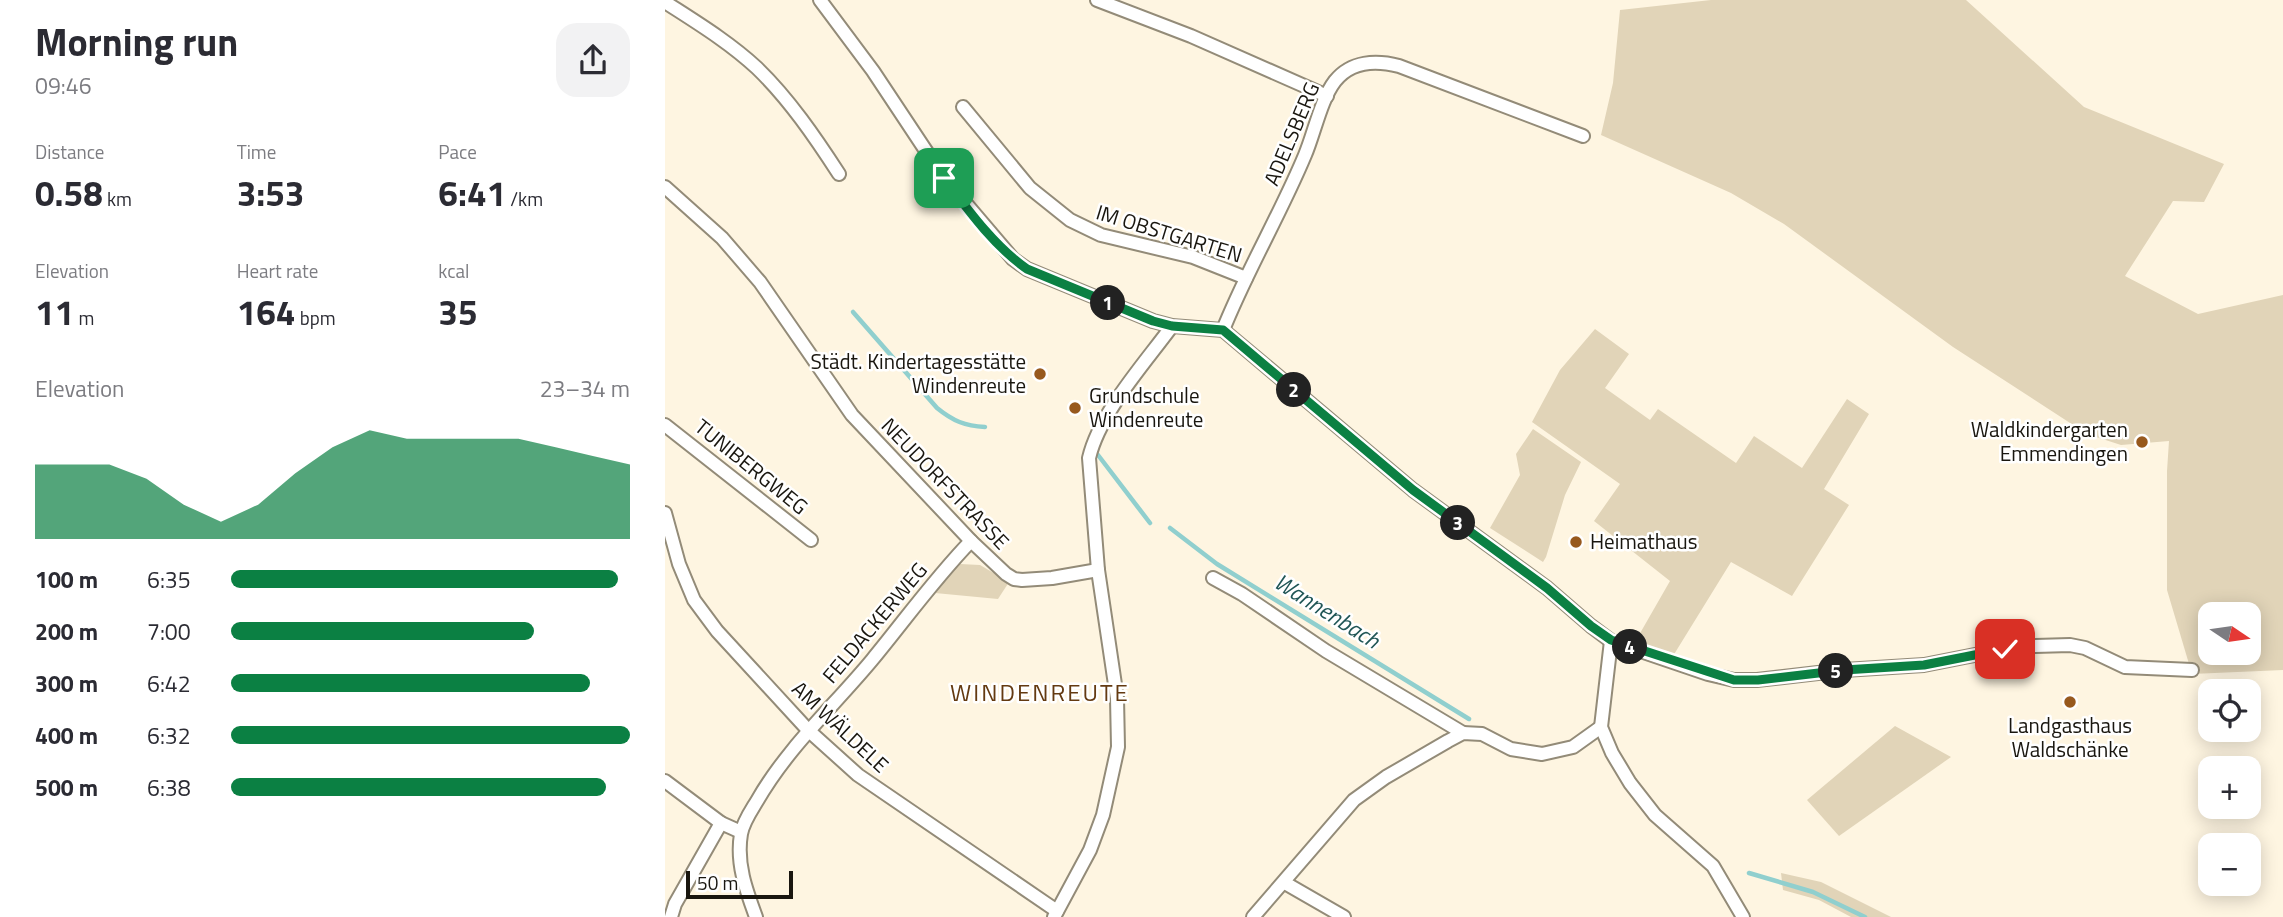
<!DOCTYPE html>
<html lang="en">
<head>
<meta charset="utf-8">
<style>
	:root { --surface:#fff; --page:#f2f2f3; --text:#2b2b33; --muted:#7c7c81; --accent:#0b8043 }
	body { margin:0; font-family:"Titillium Web",sans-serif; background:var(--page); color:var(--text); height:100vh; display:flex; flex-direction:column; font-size:26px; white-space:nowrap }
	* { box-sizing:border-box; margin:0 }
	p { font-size:23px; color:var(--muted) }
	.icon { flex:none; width:38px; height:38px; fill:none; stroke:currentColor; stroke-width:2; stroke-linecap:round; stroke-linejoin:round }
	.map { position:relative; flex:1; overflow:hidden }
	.details { display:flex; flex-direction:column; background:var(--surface); width:665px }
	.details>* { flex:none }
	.needle { width:46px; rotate:103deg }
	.tools { position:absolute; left:1533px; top:602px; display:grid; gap:14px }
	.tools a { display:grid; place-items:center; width:63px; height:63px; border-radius:14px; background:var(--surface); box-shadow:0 4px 18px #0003; font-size:35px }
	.scale { position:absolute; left:21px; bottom:18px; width:107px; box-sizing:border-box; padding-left:7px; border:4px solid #19160f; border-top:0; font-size:19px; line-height:24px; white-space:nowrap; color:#19160f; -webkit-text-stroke:5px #fff; paint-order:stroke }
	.pin { position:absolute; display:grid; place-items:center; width:60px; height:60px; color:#fff; margin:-30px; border-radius:14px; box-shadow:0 4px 10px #0006 }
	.km { position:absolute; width:35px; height:35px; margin:-18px; border-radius:50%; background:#222; color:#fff; font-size:19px; line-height:35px; text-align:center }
	.round { display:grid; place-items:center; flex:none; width:74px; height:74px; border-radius:21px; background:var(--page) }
	.headline { display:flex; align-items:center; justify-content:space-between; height:119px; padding:0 35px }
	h1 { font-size:38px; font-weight:700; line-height:52px }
	.stats { display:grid; grid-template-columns:repeat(3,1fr); gap:10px; height:119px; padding:7px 35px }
	.stats div { display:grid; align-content:center }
	.stats b { font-size:35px; font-weight:700 }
	.stats small { font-size:19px; font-weight:400 }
	.stats p { font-size:19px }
	.chart { height:196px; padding:14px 35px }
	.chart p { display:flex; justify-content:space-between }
	.chart svg { width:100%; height:126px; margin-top:7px; fill:var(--accent); opacity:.7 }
	ul { padding:0 35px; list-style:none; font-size:23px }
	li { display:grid; grid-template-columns:112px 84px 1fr; align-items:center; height:52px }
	li i { height:18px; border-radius:9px; background:var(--accent) }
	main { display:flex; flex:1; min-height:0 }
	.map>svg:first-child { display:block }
</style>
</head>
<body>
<main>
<section class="details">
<div class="headline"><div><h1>Morning run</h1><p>09:46</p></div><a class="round"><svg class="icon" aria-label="share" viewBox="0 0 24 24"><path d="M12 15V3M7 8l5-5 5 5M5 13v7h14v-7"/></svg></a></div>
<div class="stats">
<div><p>Distance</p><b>0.58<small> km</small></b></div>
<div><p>Time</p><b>3:53</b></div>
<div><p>Pace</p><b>6:41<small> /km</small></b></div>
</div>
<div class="stats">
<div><p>Elevation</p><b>11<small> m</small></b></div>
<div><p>Heart rate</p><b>164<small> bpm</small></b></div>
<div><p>kcal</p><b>35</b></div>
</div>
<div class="chart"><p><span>Elevation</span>23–34 m</p>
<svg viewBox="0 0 160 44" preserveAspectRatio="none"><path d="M0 44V18L10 18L20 18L30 23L40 32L50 38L60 32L70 21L80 12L90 6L100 9L110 9L120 9L130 9L140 12L150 15L160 18V44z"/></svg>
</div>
<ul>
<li><b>100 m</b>6:35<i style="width:97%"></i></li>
<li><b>200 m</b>7:00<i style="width:76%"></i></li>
<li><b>300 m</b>6:42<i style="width:90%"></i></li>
<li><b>400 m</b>6:32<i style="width:100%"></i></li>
<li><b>500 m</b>6:38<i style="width:94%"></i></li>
</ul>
</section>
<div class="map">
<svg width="1618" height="917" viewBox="0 0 1618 917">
	<rect width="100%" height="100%" fill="#fef5e1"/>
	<g fill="#e1d4b8" fill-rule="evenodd">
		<path d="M1046 0H1301L1419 107 1559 164 1539 202 1508 201 1460 276 1533 314 1618 295V670L1527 674 1502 590V471L1504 441 1456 445 1422 434 1288 347 1119 224 1066 193 936 135 948 83 955 10ZM1545 614H1584V653H1545Z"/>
		<path d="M930 329 964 354 940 388 985 420 993 409 1071 463 1089 436 1137 468 1182 399 1204 414 1159 489 1184 505 1127 596 1066 562 1008 656 970 642 1005 581 929 521 955 484 867 422 895 370Z"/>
		<path d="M868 429 916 462 900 495 881 557 878 562 825 528 855 475 851 454Z"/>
		<path d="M295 564 315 565 344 582 333 599 270 593 284 571Z"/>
		<path d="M1230 726 1286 757 1174 836 1142 800Z"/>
		<path d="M1116 873 1156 882 1226 917H1186L1154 900 1118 890Z"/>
	</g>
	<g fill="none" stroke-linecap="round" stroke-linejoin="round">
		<g stroke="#90cfce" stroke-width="4.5">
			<path d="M188 312 272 408C288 421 300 426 320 427"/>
			<path d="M433 455 485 523"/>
			<path d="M505 528 552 564 804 719"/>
			<path d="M1084 873 1148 892 1200 917"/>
		</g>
		<defs>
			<g id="minor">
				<path d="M155 0 208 71 279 178 348 259 362 269 488 321 507 326 558 330 748 490 882 588 926 626 946 641 1043 674 1069 680H1092L1179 670 1259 665 1340 649 1370 646 1405 645 1420 648 1460 667 1527 670"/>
				<path d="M432 0 526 36 662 96"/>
				<path d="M0 2C31 22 64 42 92 68 124 99 150 137 174 174"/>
				<path d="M298 107 365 188 405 220 436 235 528 257 581 278"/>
				<path d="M0 187 57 238 95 282 187 415 306 541 341 574 349 579 357 580 387 578 433 570"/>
				<path d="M558 330C582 270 615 215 640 155 649 134 656 99 670 81 686 61 711 60 734 66L918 136"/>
				<path d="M0 425 146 540"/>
				<path d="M0 513 14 564 29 600 52 631 143 730 193 775 392 911"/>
				<path d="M548 578 577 594 661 651 798 733"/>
				<path d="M946 641 936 727 947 753 965 783 990 815 1048 866 1078 917"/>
				<path d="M0 781 56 823"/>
				<path d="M620 883 679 917"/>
				<path d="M6 917 10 904 56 823 76 832"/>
				<path d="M91 917C81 890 71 863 76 834 78 822 86 811 92 801 123 747 168 707 207 660 240 620 270 578 306 541"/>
				<path d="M389 917 425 850 438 815 453 747 452 698 433 570 424 458C435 412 480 363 507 326"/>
				<path d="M588 917 689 800 721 777 783 741 798 733 817 734 846 749 877 754 908 747 936 727"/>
			</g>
		</defs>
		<use href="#minor" stroke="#938b78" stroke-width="16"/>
		<use href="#minor" stroke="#fff" stroke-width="12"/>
	</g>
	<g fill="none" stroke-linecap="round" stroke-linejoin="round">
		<defs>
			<path id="route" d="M279 178C303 210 329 246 362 269L488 321 507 326 558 330 748 490 882 588 926 626 946 640 1069 680H1093L1179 670 1259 665 1340 649"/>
		</defs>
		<use href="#route" stroke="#fff" stroke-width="14"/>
		<use href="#route" stroke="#0b8043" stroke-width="9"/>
	</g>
	<g fill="#97591e" stroke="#fff" stroke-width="2.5">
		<circle cx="375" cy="374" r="7"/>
		<circle cx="410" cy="408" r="7"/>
		<circle cx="1477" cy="442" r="7"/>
		<circle cx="911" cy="542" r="7"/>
		<circle cx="1405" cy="702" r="7"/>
	</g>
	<g text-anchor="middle" stroke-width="5" stroke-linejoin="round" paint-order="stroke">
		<g font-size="21" fill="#19160f" stroke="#fff">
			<text transform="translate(627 134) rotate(-67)" y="7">ADELSBERG</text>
			<text transform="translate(504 234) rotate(17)" y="7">IM OBSTGARTEN</text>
			<text transform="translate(86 467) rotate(39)" y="7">TUNIBERGWEG</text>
			<text transform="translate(280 484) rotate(46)" y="7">NEUDORFSTRASSE</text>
			<text transform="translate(210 623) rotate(-50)" y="7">FELDACKERWEG</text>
			<text transform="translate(175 727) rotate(43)" y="7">AM WÄLDELE</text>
		</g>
		<g font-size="21" fill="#19160f" stroke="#fff" text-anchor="end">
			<text x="361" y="369">Städt. Kindertagesstätte<tspan x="361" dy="24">Windenreute</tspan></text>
			<text x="424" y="403" text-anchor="start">Grundschule<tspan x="424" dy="24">Windenreute</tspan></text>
			<text x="1463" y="437">Waldkindergarten<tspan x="1463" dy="24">Emmendingen</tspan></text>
			<text x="925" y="549" text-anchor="start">Heimathaus</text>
			<text x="1405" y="733" text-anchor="middle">Landgasthaus<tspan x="1405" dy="24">Waldschänke</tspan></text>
		</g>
		<g font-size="23" font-style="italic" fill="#205656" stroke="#fff">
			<text transform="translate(662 611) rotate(32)" y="8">Wannenbach</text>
		</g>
		<g font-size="24" letter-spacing="2" fill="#643a11" stroke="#fff">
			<text x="375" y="701">WINDENREUTE</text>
		</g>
	</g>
</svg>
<div class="tools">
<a><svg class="needle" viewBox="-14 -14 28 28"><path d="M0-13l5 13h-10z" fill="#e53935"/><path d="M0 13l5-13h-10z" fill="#7c7c81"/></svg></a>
<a><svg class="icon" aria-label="locate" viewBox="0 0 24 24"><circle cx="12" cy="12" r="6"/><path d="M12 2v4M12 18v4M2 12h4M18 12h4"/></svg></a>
<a>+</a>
<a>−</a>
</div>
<div class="scale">50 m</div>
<div class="pin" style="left:279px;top:178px;background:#1e9e55"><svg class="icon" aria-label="arrive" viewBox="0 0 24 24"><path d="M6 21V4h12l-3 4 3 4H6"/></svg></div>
<div class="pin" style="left:1340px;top:649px;background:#d93025"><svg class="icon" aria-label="check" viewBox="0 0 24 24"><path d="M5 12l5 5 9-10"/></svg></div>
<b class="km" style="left:443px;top:303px">1</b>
<b class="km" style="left:629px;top:390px">2</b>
<b class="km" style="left:793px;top:523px">3</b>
<b class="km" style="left:965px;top:647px">4</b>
<b class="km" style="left:1171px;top:671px">5</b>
</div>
</main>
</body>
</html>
